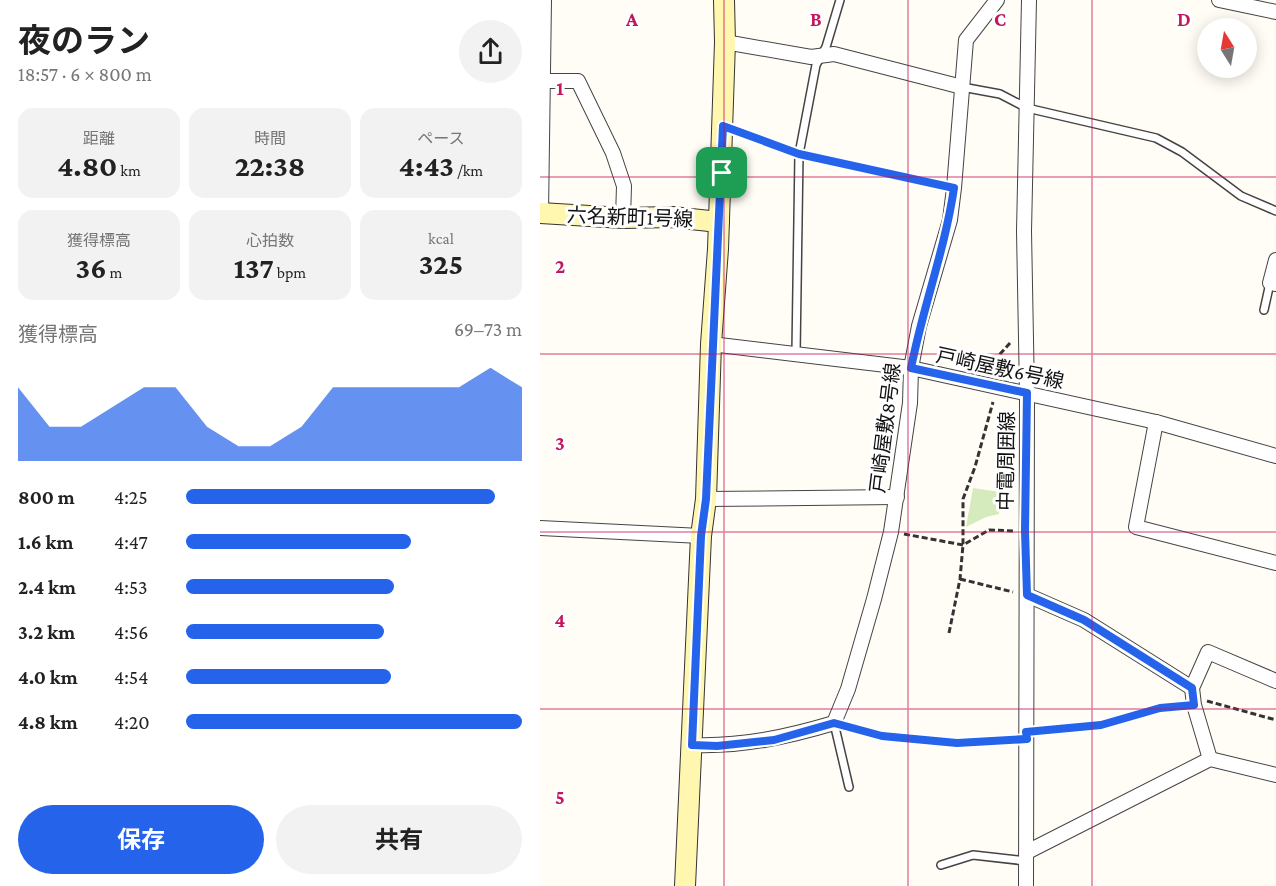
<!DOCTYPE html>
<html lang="ja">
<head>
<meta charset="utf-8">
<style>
	:root { --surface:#fff; --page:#f2f2f2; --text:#222; --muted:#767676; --accent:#2563eb }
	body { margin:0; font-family:"Crimson Pro","Noto Sans JP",serif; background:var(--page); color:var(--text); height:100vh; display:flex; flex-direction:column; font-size:22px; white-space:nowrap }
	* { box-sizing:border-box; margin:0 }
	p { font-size:20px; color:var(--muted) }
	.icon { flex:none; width:33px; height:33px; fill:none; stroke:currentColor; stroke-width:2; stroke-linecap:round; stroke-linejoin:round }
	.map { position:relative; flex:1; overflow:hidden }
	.details { display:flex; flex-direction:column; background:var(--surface); width:540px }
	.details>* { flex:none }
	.needle { width:39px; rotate:349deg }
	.buttons { position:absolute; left:657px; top:18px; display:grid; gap:12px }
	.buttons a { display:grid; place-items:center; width:60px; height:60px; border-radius:50%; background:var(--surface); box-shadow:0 3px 15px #0003; font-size:30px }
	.pin { position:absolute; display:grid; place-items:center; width:51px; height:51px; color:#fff; margin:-26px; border-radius:12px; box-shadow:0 3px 9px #0006 }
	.round { display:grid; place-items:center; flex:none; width:63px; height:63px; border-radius:32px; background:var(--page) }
	.headline { display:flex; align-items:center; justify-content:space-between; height:102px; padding:0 18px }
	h1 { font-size:33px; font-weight:700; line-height:45px }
	.figures { display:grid; grid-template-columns:repeat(3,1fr); gap:9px; height:102px; padding:6px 18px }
	.figures div { display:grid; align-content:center; border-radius:15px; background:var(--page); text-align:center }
	.figures b { font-size:30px; font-weight:700 }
	.figures small { font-size:16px; font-weight:400 }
	.figures p { font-size:16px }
	.chart { height:168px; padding:12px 18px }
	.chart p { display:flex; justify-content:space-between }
	.chart svg { width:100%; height:108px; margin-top:6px; fill:var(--accent); opacity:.7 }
	.button { display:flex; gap:12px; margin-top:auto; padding:12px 18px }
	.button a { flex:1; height:69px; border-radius:36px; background:var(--accent); color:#fff; font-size:24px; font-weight:700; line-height:69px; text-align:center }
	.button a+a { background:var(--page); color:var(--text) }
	ul { padding:0 18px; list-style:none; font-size:20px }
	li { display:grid; grid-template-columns:96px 72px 1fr; align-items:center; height:45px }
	li i { height:15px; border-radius:8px; background:var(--accent) }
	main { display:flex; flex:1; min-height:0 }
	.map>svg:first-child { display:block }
</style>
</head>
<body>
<main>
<section class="details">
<div class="headline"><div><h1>夜のラン</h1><p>18:57 · 6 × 800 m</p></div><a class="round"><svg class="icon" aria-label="share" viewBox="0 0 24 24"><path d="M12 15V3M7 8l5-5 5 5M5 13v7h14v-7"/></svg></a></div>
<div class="figures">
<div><p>距離</p><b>4.80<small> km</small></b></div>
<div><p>時間</p><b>22:38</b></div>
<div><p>ペース</p><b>4:43<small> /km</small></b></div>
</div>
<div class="figures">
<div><p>獲得標高</p><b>36<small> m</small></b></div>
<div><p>心拍数</p><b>137<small> bpm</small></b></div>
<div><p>kcal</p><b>325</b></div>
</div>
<div class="chart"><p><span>獲得標高</span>69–73 m</p>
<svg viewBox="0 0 160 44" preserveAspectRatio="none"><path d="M0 44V14L10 30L20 30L30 22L40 14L50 14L60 30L70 38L80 38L90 30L100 14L110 14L120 14L130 14L140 14L150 6L160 14V44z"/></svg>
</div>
<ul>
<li><b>800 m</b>4:25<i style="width:92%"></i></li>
<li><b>1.6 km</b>4:47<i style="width:67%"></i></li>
<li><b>2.4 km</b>4:53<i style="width:62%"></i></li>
<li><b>3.2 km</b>4:56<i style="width:59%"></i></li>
<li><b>4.0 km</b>4:54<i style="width:61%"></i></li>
<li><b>4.8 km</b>4:20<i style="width:100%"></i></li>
</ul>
<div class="button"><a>保存</a><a>共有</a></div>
</section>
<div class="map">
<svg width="736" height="886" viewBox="0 0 736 886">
	<rect width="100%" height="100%" fill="#fffdf5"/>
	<path fill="#d5ebbd" d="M433 488 460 492 459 514 446 517 426 527Z"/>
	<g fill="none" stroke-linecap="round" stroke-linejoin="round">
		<defs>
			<g id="lane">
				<path d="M422 87 460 94 487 108 616 138 642 152 701 196 736 211"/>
				<path d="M185 127 259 154 414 188"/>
				<path d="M724 310 730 283"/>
				<path d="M256 353 259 154 276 65 286 47 300 0"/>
				<path d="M294 723 309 787"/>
				<path d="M401 865 433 855 486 861"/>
			</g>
			<g id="street">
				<path d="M679 0 736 12"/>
				<path d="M185 42 271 57 294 54 422 87"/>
				<path d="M0 81H38L73 153 84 186 83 218"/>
				<path d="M1 213 4 0"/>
				<path d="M736 260 730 283 736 284"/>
				<path d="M171 344 371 368 616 422 736 456"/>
				<path d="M616 422 596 527 736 563"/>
				<path d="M166 499 357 497"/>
				<path d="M0 528 161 536"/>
				<path d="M487 595 544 620 652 688"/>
				<path d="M152 745C201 747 247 737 294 723L308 689 334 599 351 532 370 403 371 368 379 326 410 220 414 188 426 40 457 0"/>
				<path d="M670 759 654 705 652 688 668 652 736 681"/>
				<path d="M487 852 670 759 736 775"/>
				<path d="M486 886 487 393 484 231 489 0"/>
			</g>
			<g id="secondary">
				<path d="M0 213 83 218 132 217 179 222"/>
				<path d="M145 886 161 536 166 499 171 344 178 249 185 42 184 0"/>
			</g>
		</defs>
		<use href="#lane" stroke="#444" stroke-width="10"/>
		<use href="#street" stroke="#444" stroke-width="16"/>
		<use href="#secondary" stroke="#333" stroke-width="22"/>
		<g stroke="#333" stroke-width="3" stroke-dasharray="6 3" stroke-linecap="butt">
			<path d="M458 372 460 354 470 343"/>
			<path d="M364 534 423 545 449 530 473 531"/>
			<path d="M420 579 473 592"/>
			<path d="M409 633 420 579 423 545V499L435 467 453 402"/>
			<path d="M667 701 736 720"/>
			<path d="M307 727 342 736 417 743 473 740"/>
			<path d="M500 731 561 725 619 708 641 706"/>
		</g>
		<use href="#lane" stroke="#fff" stroke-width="7"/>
		<use href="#street" stroke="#fff" stroke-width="14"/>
		<use href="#secondary" stroke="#fff6b0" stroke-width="20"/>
	</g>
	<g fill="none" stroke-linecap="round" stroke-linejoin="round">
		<defs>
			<path id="route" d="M183 126 259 154 414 188C405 249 383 307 371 368L487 393 485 531 487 595 544 620 652 688 654 705 620 708 561 725 486 732 487 739 417 743 342 736 294 723 234 740 177 746 152 745 161 536 166 499Z"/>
		</defs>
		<use href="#route" stroke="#fff" stroke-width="12"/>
		<use href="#route" stroke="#2563eb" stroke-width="8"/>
	</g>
	<path fill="none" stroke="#c2185b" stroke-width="1.5" stroke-opacity="0.55" d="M184 0V886M368 0V886M552 0V886M0 177H736M0 354H736M0 532H736M0 709H736"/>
	<g text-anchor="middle" stroke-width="6" stroke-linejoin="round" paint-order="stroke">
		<g font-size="20" fill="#111" stroke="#fff">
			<text transform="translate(90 217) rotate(2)" y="7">六名新町1号線</text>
			<text transform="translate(460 368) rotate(12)" y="7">戸崎屋敷6号線</text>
			<text transform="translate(345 428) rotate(-83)" y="7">戸崎屋敷8号線</text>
			<text transform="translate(466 461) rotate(-89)" y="7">中電周囲線</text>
		</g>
	</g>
	<g font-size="20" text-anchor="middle" font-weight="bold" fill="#c2185b" stroke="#fff" stroke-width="6" stroke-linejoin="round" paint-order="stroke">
		<text x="92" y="26">A</text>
		<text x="276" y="26">B</text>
		<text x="460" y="26">C</text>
		<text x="644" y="26">D</text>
		<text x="20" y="95">1</text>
		<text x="20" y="273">2</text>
		<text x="20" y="450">3</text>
		<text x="20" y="627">4</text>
		<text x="20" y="804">5</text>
	</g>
</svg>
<div class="buttons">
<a><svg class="needle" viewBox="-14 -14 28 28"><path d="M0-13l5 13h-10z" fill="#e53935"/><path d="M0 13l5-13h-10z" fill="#767676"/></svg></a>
</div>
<div class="pin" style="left:182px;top:173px;background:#1e9e55"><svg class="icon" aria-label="arrive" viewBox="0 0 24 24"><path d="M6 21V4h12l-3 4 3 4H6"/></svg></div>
</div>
</main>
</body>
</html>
